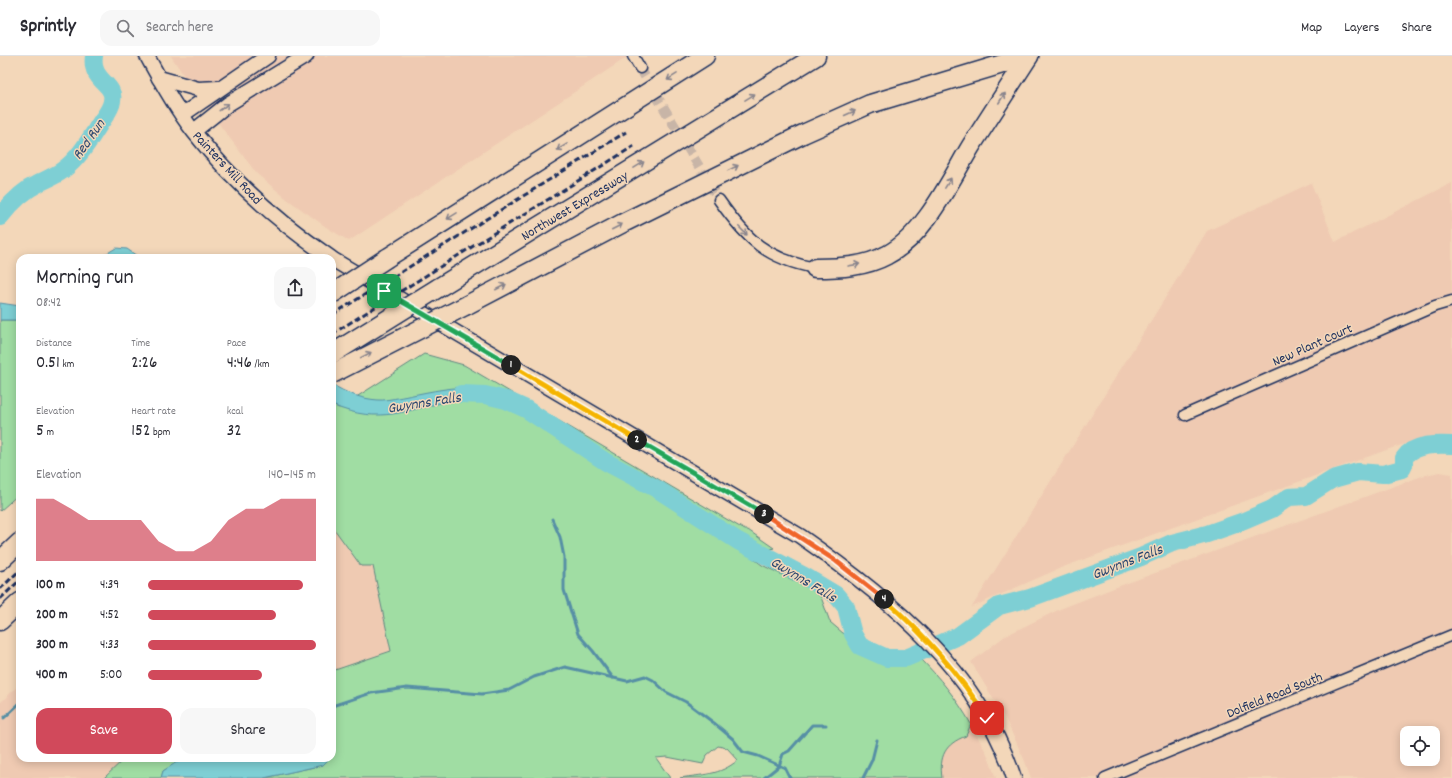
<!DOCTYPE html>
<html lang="en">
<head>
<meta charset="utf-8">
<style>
	:root { --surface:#fff; --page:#f7f7f7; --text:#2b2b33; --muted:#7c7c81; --line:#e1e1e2; --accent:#d1495b }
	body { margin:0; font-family:Dekko,sans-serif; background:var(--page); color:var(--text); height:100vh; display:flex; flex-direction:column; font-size:15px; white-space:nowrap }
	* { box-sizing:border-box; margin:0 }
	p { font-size:13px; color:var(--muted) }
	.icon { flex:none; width:22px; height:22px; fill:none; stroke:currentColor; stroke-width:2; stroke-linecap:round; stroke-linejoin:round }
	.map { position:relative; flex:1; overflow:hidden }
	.side { position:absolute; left:16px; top:198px; width:320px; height:508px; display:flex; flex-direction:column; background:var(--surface); border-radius:12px; box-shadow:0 2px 10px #0003 }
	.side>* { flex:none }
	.buttons { position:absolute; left:1400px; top:670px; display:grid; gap:8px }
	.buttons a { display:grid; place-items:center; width:40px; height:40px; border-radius:8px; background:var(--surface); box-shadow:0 2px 10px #0003; font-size:20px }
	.pin { position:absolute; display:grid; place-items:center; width:34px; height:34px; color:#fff; margin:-17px; border-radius:8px; box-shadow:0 2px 6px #0006 }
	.km { position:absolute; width:20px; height:20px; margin:-10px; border-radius:50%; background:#222; color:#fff; font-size:11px; line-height:20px; text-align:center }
	.round { display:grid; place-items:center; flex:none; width:42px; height:42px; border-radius:12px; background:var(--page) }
	.head { display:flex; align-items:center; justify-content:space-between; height:68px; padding:0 20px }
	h1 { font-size:22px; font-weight:600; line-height:30px }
	.stats { display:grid; grid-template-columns:repeat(3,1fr); gap:6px; height:68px; padding:4px 20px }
	.stats div { display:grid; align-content:center }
	.stats b { font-size:17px; font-weight:600 }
	.stats small { font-size:11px; font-weight:400 }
	.stats p { font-size:11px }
	.chart { height:112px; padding:8px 20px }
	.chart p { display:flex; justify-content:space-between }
	.chart svg { width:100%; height:72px; margin-top:4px; fill:var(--accent); opacity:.7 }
	.primary-button { display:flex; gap:8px; margin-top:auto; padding:8px 20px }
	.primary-button a { flex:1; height:46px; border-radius:12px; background:var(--accent); color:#fff; font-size:16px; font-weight:600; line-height:46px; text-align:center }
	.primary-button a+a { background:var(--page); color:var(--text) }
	ul { padding:0 20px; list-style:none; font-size:13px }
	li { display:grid; grid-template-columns:64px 48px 1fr; align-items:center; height:30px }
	li i { height:10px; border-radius:5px; background:var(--accent) }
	header { display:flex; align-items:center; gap:24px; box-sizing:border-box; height:56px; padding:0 20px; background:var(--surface); border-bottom:1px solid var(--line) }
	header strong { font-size:19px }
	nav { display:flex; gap:22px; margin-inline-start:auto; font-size:14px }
	.search { width:280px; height:36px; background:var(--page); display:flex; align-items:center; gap:10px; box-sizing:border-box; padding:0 14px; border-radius:12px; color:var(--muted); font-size:15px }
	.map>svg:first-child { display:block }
</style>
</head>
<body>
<header>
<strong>Sprintly</strong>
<div class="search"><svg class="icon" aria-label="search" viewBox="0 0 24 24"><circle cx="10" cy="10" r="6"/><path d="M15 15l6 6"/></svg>Search here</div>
<nav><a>Map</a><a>Layers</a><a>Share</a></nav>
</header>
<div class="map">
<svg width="1452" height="722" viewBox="0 0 1452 722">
	<rect width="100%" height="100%" fill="#f3d7b9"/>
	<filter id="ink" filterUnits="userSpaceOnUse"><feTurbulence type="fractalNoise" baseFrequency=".025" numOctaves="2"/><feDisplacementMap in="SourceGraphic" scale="8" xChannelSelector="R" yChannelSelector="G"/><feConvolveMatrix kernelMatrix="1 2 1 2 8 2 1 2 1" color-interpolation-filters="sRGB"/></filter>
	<g filter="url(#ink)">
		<g fill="#efcab2" fill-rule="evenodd">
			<path d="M171 0H629L349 185 326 171 287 143 257 118 194 35Z"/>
			<path d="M1311 127 1335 186 1452 127V382L1439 381 1418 384 1392 392 1063 511 972 551 1207 175Z"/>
			<path d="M1440 416 1452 418V722H1031L1024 703 1005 662 971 606 1005 580 1060 553 1114 532 1425 419ZM1407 677H1433V703H1407Z"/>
			<path d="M332 470 361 510H373L391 595 332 615Z"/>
			<path d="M20 628V702H125L104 722H0V647Z"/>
			<path d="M968 663 987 698 996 722H916Z"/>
		</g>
		<g fill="#a0dda3" stroke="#5e8680">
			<path d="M0 264H20V437L0 455Z"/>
			<path d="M424 298 464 309 745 474H748L774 492 750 500 762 509 811 533 821 541 830 566 871 601 883 607 919 601C939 621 957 643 971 668L966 680C945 688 939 700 942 722H680C703 718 719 720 738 704L727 692 718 690 707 699 703 708 667 701 656 702 670 722H264L323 709 329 702H332V615L391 595 373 510H361L332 470V349L339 352Z"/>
			<path d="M125 702H186L163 715 161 722H104Z"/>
		</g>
		<g fill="#7ecfd4" stroke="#568fa5">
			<path d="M116 192 127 193 140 202H99Z"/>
			<path d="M0 247 20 250V264H0Z"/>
			<path d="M332 328C345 337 362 343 378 344 398 346 473 319 485 339 477 346 465 342 455 344 407 353 381 370 332 349Z"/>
			<path d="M183 702H329V703L323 709 264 722H161L163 715Z"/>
		</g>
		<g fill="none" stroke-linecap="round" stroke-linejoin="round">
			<g stroke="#568fa5" stroke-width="3">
				<path d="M552 463 560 481 564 501V534L578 578 593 595 613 622"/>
				<path d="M332 650 371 637 407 632 482 638 509 634 534 621 565 611 627 625 645 620 653 624 666 636 686 646 714 667 733 683 743 696 758 700 785 712 790 722"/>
				<path d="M4 662 20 647"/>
				<path d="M764 722 779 710 783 698 789 695 812 669H826"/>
				<path d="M863 722 872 704 877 684"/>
			</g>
			<g stroke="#7ecfd4" stroke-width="18">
				<path d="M0 161C10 148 24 134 39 127 47 123 55 120 63 114 79 102 88 86 99 69 103 62 111 54 112 45 116 27 90 26 94 0"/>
				<path d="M461 338 485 339 506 344 526 353 606 406 657 433 738 485 806 521 836 539 846 551 853 578 860 590 887 602H906L958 580 999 550 1030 542 1141 501 1172 487 1207 478 1244 465 1272 453 1289 441 1306 440 1333 423 1358 416 1383 418 1402 413 1404 409V402C1413 388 1436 388 1452 389"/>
			</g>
			<path stroke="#c8b5a7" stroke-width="10" stroke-dasharray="10 5" stroke-linecap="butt" d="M640 12 719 144"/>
			<defs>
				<g id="street">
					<path d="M633 0 640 12"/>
					<path d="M719 144C747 184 767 203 815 212"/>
					<path d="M1185 359 1435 250 1452 245"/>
					<path d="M1105 722 1452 579"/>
				</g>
				<g id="secondary">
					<path d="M147 0C161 26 176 53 194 76 232 125 280 167 331 202"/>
					<path d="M159 22 198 33 219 32"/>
					<path d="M182 59 268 0"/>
					<path d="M194 75 228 48 306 0"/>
					<path d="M332 203 800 480C889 542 979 615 1014 722"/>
				</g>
				<g id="highway">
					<path d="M387 202 705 0"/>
					<path d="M815 212C840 212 865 211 887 199 924 180 950 125 971 90 990 60 1010 30 1029 0"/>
					<path d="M438 232 816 0"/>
					<path d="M467 249 623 167 803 78 870 48 1029 0"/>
					<path d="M0 505 20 486"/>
					<path d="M0 565 20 546"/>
				</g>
			</defs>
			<use href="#street" stroke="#1b2f5e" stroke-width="13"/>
			<use href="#secondary" stroke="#1b2f5e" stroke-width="17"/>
			<use href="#highway" stroke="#1b2f5e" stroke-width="21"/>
			<use href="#street" stroke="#f3d7b9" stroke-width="10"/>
			<use href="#secondary" stroke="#f3d7b9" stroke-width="14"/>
			<use href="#highway" stroke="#f3d7b9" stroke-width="18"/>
			<g stroke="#1b2f5e" stroke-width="3" stroke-dasharray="6 3" stroke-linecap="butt">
				<path d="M332 259 626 76"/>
				<path d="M332 278 634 90"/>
				<path d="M0 533 20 514"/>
				<path d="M0 543 20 524"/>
			</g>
			<defs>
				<g id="highway-bridge">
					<path d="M332 238 387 202"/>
					<path d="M332 298 438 232"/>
					<path d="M332 318 467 249"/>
				</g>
			</defs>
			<use href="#highway-bridge" stroke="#1b2f5e" stroke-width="21" stroke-linecap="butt"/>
			<use href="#highway-bridge" stroke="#f3d7b9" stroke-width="18"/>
		</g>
		<defs><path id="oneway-shaft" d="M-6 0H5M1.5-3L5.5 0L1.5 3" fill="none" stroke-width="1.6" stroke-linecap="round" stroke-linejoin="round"/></defs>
		<g stroke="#87838c">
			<use href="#oneway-shaft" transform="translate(672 21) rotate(148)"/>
			<use href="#oneway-shaft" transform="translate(750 41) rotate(-32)"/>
			<use href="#oneway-shaft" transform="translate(1002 42) rotate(-57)"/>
			<use href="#oneway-shaft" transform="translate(224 51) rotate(-37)"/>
			<use href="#oneway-shaft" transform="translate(850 57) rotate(-24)"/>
			<use href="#oneway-shaft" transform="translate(562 91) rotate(148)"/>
			<use href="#oneway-shaft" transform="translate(639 109) rotate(-32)"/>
			<use href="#oneway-shaft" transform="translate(733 112) rotate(-26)"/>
			<use href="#oneway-shaft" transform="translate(948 127) rotate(-58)"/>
			<use href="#oneway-shaft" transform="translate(452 160) rotate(148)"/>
			<use href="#oneway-shaft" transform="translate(617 171) rotate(-27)"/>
			<use href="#oneway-shaft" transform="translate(743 175) rotate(45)"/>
			<use href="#oneway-shaft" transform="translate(854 209) rotate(-10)"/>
			<use href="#oneway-shaft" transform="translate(501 231) rotate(-27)"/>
			<use href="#oneway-shaft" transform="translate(366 299) rotate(-27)"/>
		</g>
	</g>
	<g fill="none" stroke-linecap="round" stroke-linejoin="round" filter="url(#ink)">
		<defs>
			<path id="split-1" d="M384 235 511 309"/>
			<path id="split-2" d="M511 309 637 384"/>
			<path id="split-3" d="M637 384 764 458"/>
			<path id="split-4" d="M764 458 836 505 884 543"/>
			<path id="split-5" d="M884 543C924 578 958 616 987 662"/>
		</defs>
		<use href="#split-1" stroke="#fff" stroke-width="8"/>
		<use href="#split-2" stroke="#fff" stroke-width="8"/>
		<use href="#split-3" stroke="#fff" stroke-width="8"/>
		<use href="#split-4" stroke="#fff" stroke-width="8"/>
		<use href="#split-5" stroke="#fff" stroke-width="8"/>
		<use href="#split-1" stroke="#22a559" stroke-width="5"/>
		<use href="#split-2" stroke="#f5b400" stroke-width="5"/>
		<use href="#split-3" stroke="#22a559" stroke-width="5"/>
		<use href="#split-4" stroke="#f0652b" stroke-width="5"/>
		<use href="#split-5" stroke="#f5b400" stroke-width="5"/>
	</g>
	<g text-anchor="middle" stroke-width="3" stroke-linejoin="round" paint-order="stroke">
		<g font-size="14" fill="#1b2f5e" stroke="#f3d7b9">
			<text transform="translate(228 111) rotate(47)" y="5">Painters Mill Road</text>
			<text transform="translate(574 149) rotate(-31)" y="5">Northwest Expressway</text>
			<text transform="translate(1312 288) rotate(-24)" y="5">New Plant Court</text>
			<text transform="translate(1274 638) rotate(-22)" y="5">Dolfield Road South</text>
		</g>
		<g font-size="15" font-style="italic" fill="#2a4770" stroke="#f3d7b9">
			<text transform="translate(88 83) rotate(-55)" y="5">Red Run</text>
			<text transform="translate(424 346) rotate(-9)" y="5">Gwynns Falls</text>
			<text transform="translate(1127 505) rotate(-21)" y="5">Gwynns Falls</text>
			<text transform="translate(804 523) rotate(31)" y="5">Gwynns Falls</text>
		</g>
	</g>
</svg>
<div class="buttons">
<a><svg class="icon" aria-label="locate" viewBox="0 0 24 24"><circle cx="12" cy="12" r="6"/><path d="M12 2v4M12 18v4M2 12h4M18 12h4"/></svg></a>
</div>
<div class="pin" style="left:384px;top:235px;background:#1e9e55"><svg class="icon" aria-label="arrive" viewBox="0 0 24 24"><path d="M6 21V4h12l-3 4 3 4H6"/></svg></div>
<div class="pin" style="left:987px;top:662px;background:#d93025"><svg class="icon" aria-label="check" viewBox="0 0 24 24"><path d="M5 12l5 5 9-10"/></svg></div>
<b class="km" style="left:511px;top:309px">1</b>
<b class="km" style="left:637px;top:384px">2</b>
<b class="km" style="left:764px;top:458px">3</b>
<b class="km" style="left:884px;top:543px">4</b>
<section class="side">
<div class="head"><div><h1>Morning run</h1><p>08:42</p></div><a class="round"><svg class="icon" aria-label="share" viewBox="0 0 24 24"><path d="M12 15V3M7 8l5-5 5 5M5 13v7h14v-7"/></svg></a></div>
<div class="stats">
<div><p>Distance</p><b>0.51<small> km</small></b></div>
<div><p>Time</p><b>2:26</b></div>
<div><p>Pace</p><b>4:46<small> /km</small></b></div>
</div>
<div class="stats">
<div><p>Elevation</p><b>5<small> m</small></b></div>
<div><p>Heart rate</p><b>152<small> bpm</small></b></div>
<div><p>kcal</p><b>32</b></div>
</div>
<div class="chart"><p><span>Elevation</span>140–145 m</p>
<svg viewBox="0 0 160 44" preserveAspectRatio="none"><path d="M0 44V6L10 6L20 12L30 19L40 19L50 19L60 19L70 32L80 38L90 38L100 32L110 19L120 12L130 12L140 6L150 6L160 6V44z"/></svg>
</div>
<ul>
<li><b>100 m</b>4:39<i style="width:92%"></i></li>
<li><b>200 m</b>4:52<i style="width:76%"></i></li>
<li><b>300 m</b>4:33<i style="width:100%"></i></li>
<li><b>400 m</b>5:00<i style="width:68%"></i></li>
</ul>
<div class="primary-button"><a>Save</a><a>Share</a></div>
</section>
</div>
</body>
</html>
